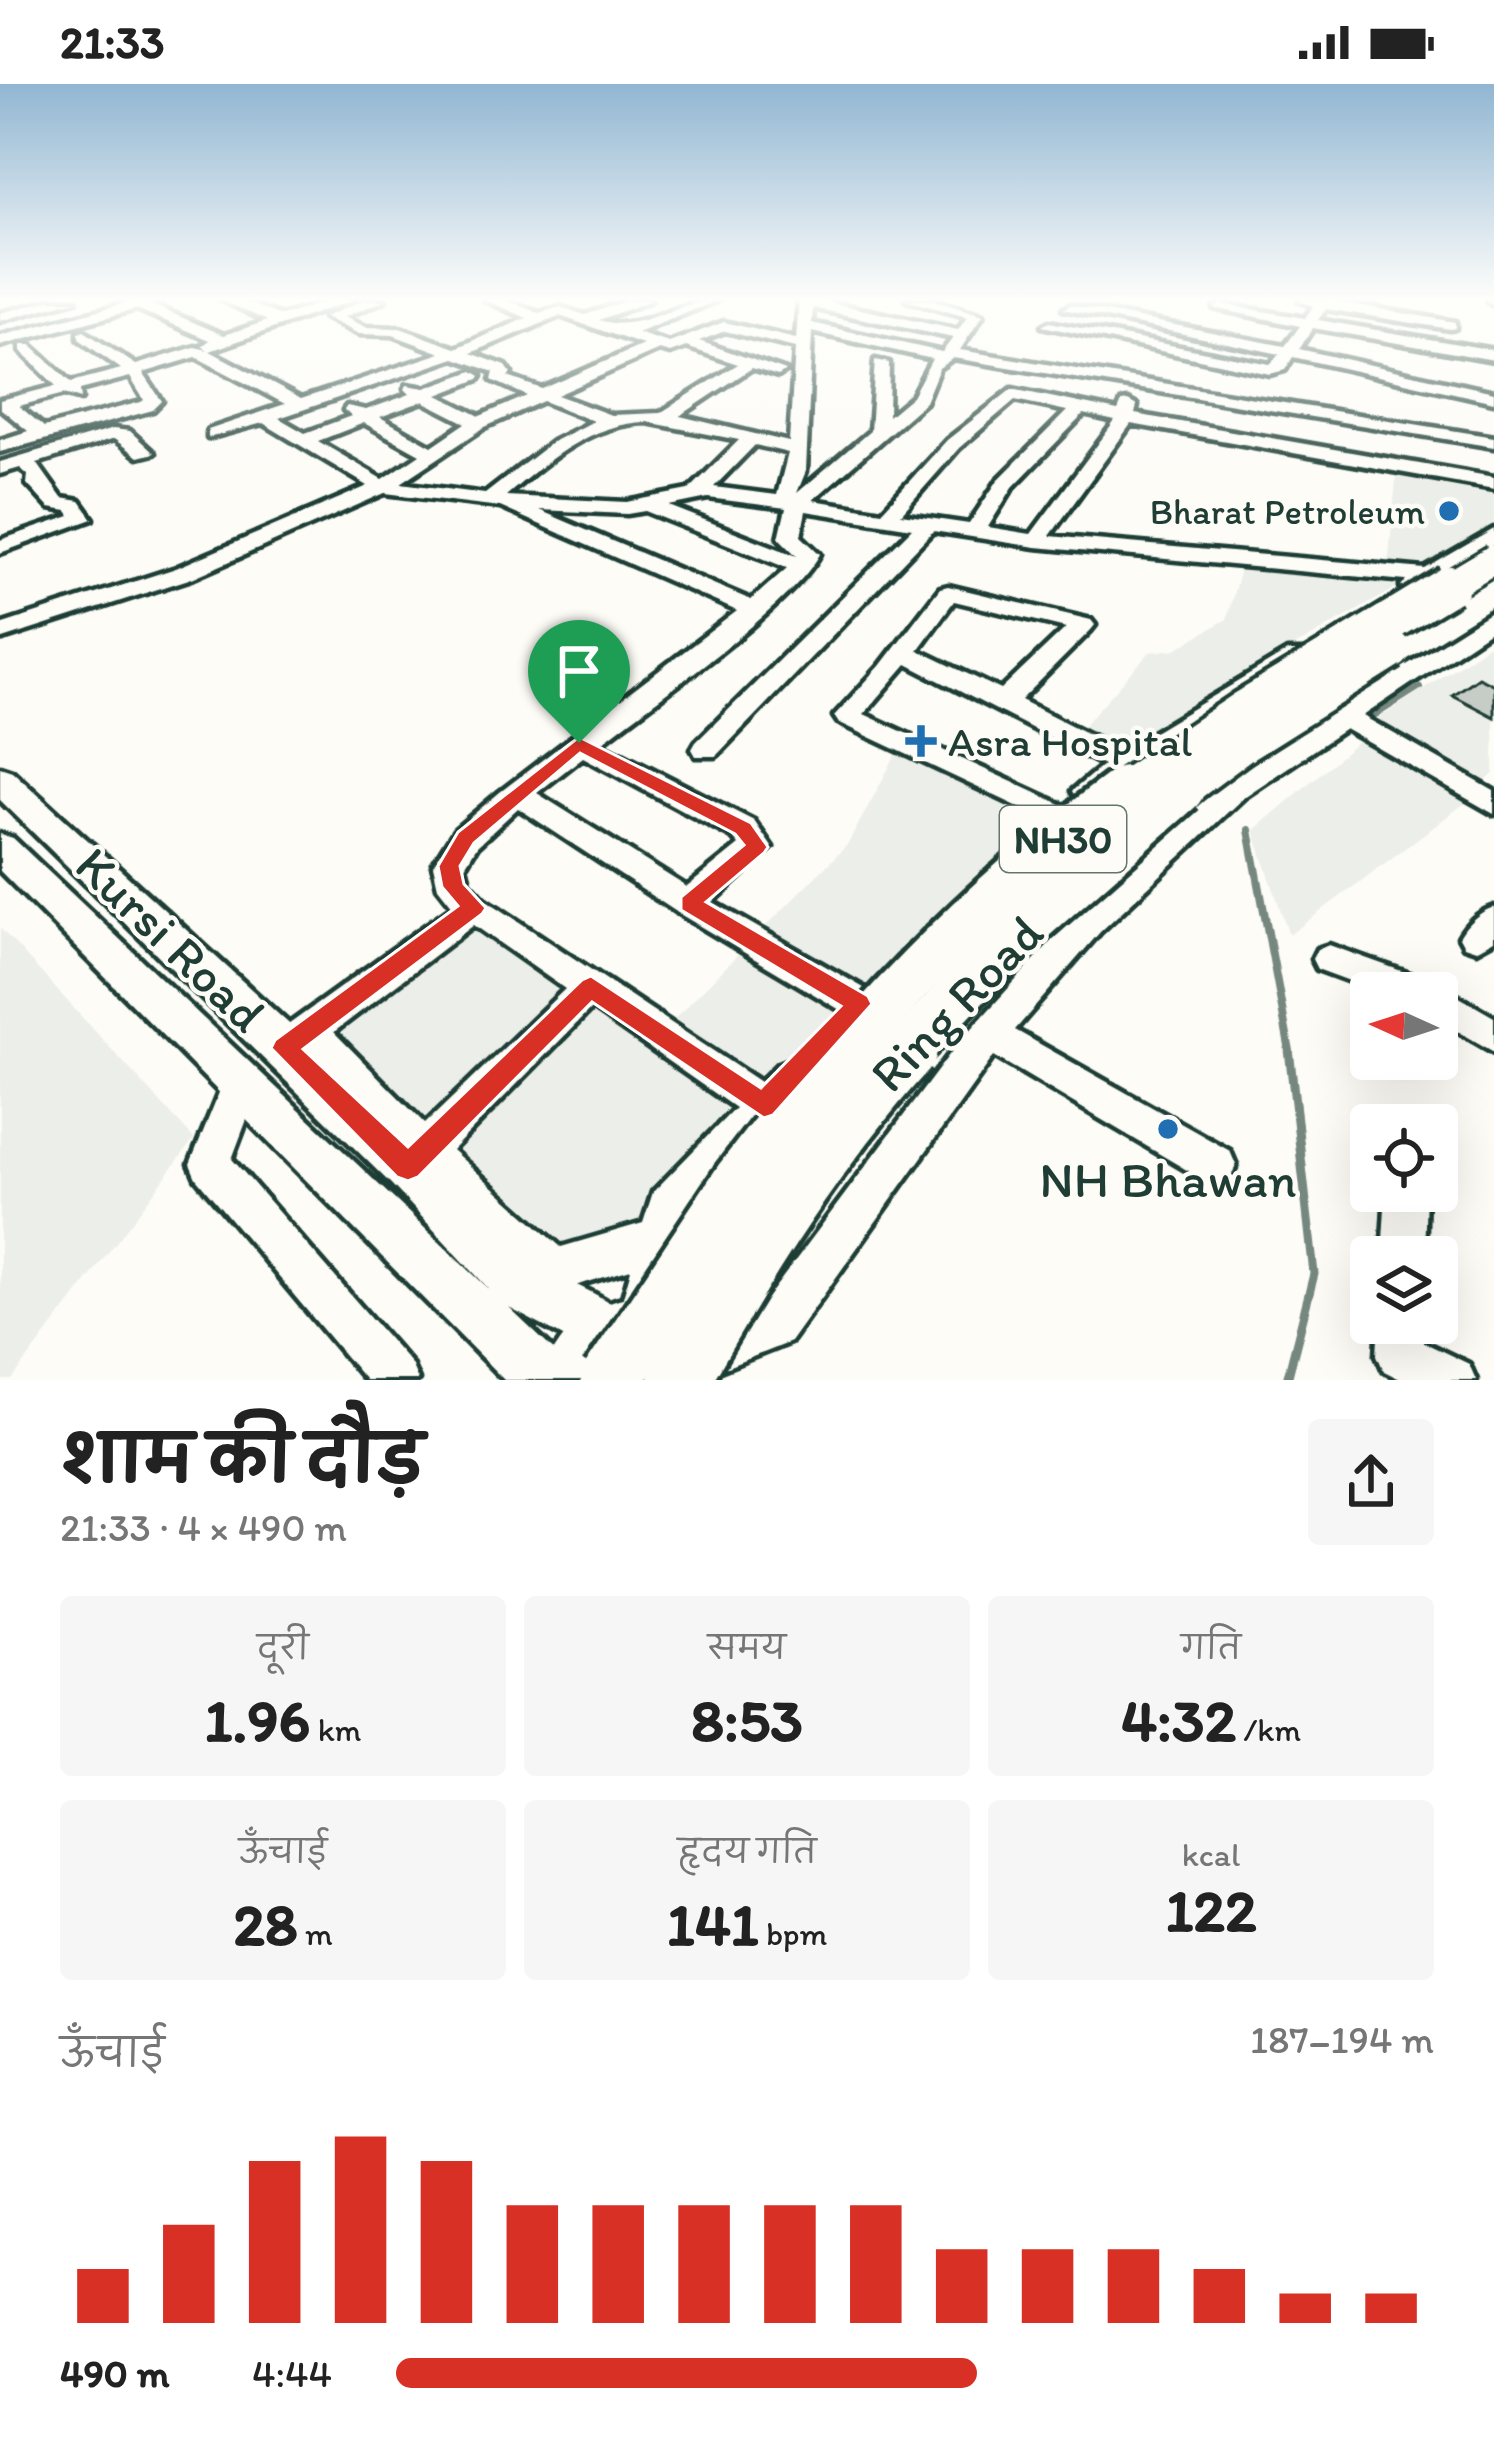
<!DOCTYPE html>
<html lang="hi">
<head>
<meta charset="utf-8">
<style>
	:root { --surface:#fff; --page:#f6f6f6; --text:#222; --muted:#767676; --accent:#d93025 }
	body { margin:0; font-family:Itim,"Playpen Sans Deva",sans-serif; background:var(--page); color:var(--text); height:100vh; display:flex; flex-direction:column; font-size:45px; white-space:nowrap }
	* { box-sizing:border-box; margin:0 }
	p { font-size:39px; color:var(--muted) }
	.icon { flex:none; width:66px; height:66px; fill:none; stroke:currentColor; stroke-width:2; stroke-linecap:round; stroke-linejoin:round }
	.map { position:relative; height:1296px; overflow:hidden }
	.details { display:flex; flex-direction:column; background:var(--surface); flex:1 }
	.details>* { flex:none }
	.needle { width:78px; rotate:273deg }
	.fabs { position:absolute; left:1350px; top:888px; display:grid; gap:24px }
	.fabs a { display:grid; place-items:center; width:108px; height:108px; border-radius:12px; background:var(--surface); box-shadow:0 12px 48px #0002; font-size:60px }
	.pin { position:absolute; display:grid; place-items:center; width:102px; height:102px; color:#fff; margin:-123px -51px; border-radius:50% 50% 50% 0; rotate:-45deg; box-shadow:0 0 12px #0007 }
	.pin .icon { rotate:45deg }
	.round { display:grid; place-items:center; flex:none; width:126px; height:126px; border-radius:12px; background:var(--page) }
	.overview { display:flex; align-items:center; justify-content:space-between; height:204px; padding:0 60px }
	h1 { font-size:66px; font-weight:700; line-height:90px }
	.stats { display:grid; grid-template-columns:repeat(3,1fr); gap:18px; height:204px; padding:12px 60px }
	.stats div { display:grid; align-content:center; border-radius:12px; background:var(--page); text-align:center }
	.stats b { font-size:60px; font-weight:700 }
	.stats small { font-size:33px; font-weight:400 }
	.stats p { font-size:33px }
	.chart { height:336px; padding:24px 60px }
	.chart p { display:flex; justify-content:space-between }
	.chart svg { width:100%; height:216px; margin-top:12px; stroke:var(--accent); stroke-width:6 }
	ul { padding:0 60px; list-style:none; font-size:39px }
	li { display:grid; grid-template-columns:192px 144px 1fr; align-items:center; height:90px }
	li i { height:30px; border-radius:15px; background:var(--accent) }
	.status { display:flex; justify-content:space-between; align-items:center; height:84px; padding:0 60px; background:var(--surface); direction:ltr }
	.status svg { height:33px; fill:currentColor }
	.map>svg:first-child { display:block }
</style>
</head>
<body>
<div class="status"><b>21:33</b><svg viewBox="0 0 49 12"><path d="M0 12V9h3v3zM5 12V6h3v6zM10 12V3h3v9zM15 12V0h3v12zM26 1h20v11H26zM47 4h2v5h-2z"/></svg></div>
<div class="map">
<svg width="1494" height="1296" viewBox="0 0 1494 1296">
	<rect width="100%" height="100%" fill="#fdfcf7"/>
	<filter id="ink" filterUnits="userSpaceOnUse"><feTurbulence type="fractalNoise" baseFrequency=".00833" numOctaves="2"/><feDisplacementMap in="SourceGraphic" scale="24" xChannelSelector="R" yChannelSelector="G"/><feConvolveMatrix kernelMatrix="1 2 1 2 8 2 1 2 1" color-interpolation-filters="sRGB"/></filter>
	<g filter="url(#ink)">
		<g fill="#eceee9">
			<path d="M1397 384 1494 401V445L1426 489 1388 484Z"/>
			<path d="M1242 477 1316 489 1412 495 1243 592 1119 674 1075 651 1150 568 1176 565 1227 535Z"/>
			<path d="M1494 557V689L1469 716 1289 851 1254 746 1361 655 1374 638Z"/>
			<path d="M900 663 1046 733 948 819 760 1007 666 943 848 760Z"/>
			<path d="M471 833 746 1019 642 1148 557 1171 455 1066 323 947Z"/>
			<path d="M0 844 194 1055 12 1296H0Z"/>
		</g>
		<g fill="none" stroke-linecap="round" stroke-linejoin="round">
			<path stroke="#75877f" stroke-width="6" d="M1368 636 1420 603"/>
			<path stroke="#75877f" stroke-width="8" d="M1249 746 1290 968"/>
			<path stroke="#75877f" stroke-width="9" d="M1287 1296 1314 1190 1289 965"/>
		</g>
		<path fill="#c6cdc7" stroke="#1f3d34" stroke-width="3" d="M1478 593 1494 601V633L1452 611Z"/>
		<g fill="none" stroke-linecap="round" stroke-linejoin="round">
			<defs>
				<g id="minor">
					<path d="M50 216H76L0 237V229Z"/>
					<path d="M137 216H162L152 221 224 251 267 237 222 216H242L281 232 331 216H353L210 267 301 315 441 269 393 251 359 250 324 233 364 216H385L344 233 366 243 400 244 456 264 527 234 485 216H506L539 229 560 223 585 231 629 216H651L599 236C641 250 675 216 718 216L637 249 669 259 724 238 796 255 799 216H819L958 246 967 233 906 216H933L983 231 960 266 1494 353V363L953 274 939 284 925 318 813 416 882 427 947 356 1012 305 1118 327 1122 318 1128 317 1137 322 1135 330 1494 393V405L1131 340 1050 452 1425 485 1494 445V460L1412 510 1401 503 1406 497 1036 463 933 447 716 672H696L692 665 696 658 912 444 806 427 801 452 820 470C787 527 657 614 601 659L754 737 772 763 713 818 871 908 877 919 871 930 859 934 847 930 678 829 518 724 477 762 465 782 469 798 485 815 760 998 778 980 791 975 804 980 810 992 804 1004 686 1134 661 1229 645 1235 629 1229 623 1213 631 1185 555 1208 540 1201 423 1093 414 1096 400 1091 394 1077 398 1068 307 968 294 973 281 968 276 957 281 946 453 822 438 803 433 781 455 746 500 708 737 527 500 423 385 409 192 494 0 556V541L176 484 368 402 263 339 208 354V346L285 320 196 273 143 289 162 317 153 326 0 368V356L28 347 0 324V316L56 302 21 267V261H31L71 298 121 285 79 255V249L84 247 136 281 195 263 208 266 202 262 210 256 137 225 0 262V252ZM813 224 953 254 942 268 812 239ZM560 232 643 261 542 305 508 293 511 289 506 282 471 269ZM725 247 795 264 789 358 680 332 752 284 778 292 786 287 699 257ZM812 248 932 275 912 312 888 332 889 279 875 276 870 347 797 409 806 387ZM686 263 738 280 660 329 611 331 557 311 659 266 670 269ZM455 274 494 288 492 296 527 312 480 332 438 311 479 295 481 292 473 287 425 304 407 301 405 305 410 310 366 326 347 322 344 326 351 332 305 349 279 334ZM130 293 144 316 141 318 44 343 19 322 64 310 81 315 80 306ZM1015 316 1067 327 998 396 969 440 901 430 959 364ZM423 317 466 339 432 362 380 333ZM543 317 593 337 552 358 485 410 401 399 485 343ZM1084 330 1115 337 1031 450 988 443 1013 403ZM647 338 739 356 689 406 627 418 506 412C548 376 590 339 647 338ZM364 339 420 370 383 395 318 357ZM755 361 788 369 777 411 714 403ZM708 414 786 424 779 454 797 472 669 422ZM539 426 627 430 645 427 787 484 751 516ZM583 673 732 753 739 761 687 803 537 709ZM474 841 565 905 425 1040 334 948ZM592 924 735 1024 653 1108 643 1139 561 1163 452 1066Z"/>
					<path d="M1299 216H1328L1455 238V244L1450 245 1326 225 1318 236 1494 266V276L1313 244 1299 265 1494 308V318L1293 273 1285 286 1270 290 1042 242 1049 238 1270 280 1280 270 1063 225 1070 221 1285 262 1300 242 1214 224 1221 220 1305 234 1313 222Z"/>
					<path d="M1494 216V221L1487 217V216Z"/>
					<path d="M113 345 130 347 154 369 138 373 114 355 37 379 62 414 80 417 93 435 0 469V456L71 432 67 427 49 424 27 400 28 391 20 384 0 390V378Z"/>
					<path d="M948 502 1091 536 1095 541 1091 546 1021 616 1122 667 1287 568H1305L1308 573 1086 717 1076 714 1072 707 1103 681 907 580 864 630 1067 723 1072 730 1067 737 1057 741 838 638 834 632 880 582 940 504ZM954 517 1066 544 1001 606 918 566Z"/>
					<path d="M1494 526V544L1363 632 1494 707V730L1345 645 1244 713 1100 848 1015 946 1230 1067 1236 1081 1230 1095 1216 1100 1202 1095 994 972 790 1258 707 1291 691 1284 684 1268 691 1252 759 1225 955 963 1076 830 1224 699 1325 633 1321 627 1325 621H1343Z"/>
					<path d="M1494 823V856L1476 866 1464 862 1459 853C1467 839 1479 828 1494 823Z"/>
					<path d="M1329 861 1435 899 1494 933V968L1437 935V909H1382L1317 885 1312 875 1317 865Z"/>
					<path d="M241 984 254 989 260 1001 232 1075 411 1280 418 1296H365L196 1094 190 1080 222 1001 228 989Z"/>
					<path d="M1386 1107H1426L1424 1173H1382Z"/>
					<path d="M1379 1239H1423V1258L1469 1280 1476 1296H1402L1384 1287 1377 1271Z"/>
				</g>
				<path id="major" d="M0 683 12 687C187 847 364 1004 531 1172 562 1203 620 1209 638 1250L630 1270 610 1278 509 1224 564 1276 572 1296H504L0 787V750L13 754 489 1205 391 1100 0 716Z"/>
				<path id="highway" d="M637 1211 674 1221 683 1244 674 1267 651 1276 630 1277 610 1296H539C559 1250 585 1219 637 1211Z"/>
			</defs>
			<use href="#minor" stroke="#1f3d34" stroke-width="9"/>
			<use href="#major" stroke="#1f3d34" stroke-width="9"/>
			<use href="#highway" stroke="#1f3d34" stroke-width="9"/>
			<use href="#minor" fill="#fdfcf7" fill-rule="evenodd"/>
			<use href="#major" fill="#fdfcf7" fill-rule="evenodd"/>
			<use href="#highway" fill="#fdfcf7" fill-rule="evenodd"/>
			<defs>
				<path id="highway-bridge-far3" d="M1445 504 1494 475"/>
				<g id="highway-bridge-far2">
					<path d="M1122 708 1244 626 1450 501"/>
					<path d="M1177 708 1240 661 1391 566"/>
				</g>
				<g id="highway-bridge-far1">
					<path d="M844 968C929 869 1021 782 1126 705"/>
					<path d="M904 968 1012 854 1181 705"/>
				</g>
				<g id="highway-bridge">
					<path d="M611 1296 744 1097 846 965"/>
					<path d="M679 1296C746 1178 816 1066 907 965"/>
				</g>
			</defs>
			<use href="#highway-bridge-far3" stroke="#1f3d34" stroke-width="34" stroke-linecap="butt"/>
			<use href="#highway-bridge-far2" stroke="#1f3d34" stroke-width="46" stroke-linecap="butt"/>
			<use href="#highway-bridge-far1" stroke="#1f3d34" stroke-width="56" stroke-linecap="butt"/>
			<use href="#highway-bridge" stroke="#1f3d34" stroke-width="69" stroke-linecap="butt"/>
			<use href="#highway-bridge-far3" stroke="#fdfcf7" stroke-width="28"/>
			<use href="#highway-bridge-far2" stroke="#fdfcf7" stroke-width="38"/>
			<use href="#highway-bridge-far1" stroke="#fdfcf7" stroke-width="46"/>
			<use href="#highway-bridge" stroke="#fdfcf7" stroke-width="60"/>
		</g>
	</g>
	<linearGradient id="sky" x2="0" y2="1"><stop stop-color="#91b6d2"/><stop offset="0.54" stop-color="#fefefb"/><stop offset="1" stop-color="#fefefb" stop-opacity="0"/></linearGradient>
	<rect width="1494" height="398" fill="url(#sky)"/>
	<path fill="#d93025" stroke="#fff" stroke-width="3" fill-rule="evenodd" d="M579 653 751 739 768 763 764 769 706 818 868 912 872 920 773 1031 764 1034 592 918 418 1093 408 1097 397 1093 271 964 275 956 458 822 442 803 438 782 458 748ZM580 669 735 750 744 761 681 813V826L841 922 761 1004 591 892 582 896 408 1063 303 965 482 830 486 824 464 800 460 782 474 759Z"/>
	<g fill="#1f6fb2" stroke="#fdfcf7" stroke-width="4.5">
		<circle cx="1449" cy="427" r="12"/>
		<path d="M915 639h12v12h12v12h-12v12h-12v-12h-12v-12h12z"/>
		<circle cx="1168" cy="1045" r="12"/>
	</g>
	<g text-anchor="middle" stroke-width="9" stroke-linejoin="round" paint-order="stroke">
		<g font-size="36" fill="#1f3d34" stroke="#fdfcf7" text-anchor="end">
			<text x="1425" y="440">Bharat Petroleum</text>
		</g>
		<rect fill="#fdfcf7" stroke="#62766e" stroke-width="3" x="1000" y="722" width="126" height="66" rx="9"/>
		<g font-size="39" font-weight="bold" fill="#1f3d34">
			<text x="1063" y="769">NH30</text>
		</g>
		<g font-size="42" fill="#1f3d34" stroke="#fdfcf7" text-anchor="start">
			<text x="948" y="672">Asra Hospital</text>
		</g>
		<g font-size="51" fill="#1f3d34" stroke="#fdfcf7">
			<text transform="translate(171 855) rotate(44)" y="18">Kursi Road</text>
			<text transform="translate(956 919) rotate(-46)" y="18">Ring Road</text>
		</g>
		<g font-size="51" fill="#1f3d34" stroke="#fdfcf7">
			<text x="1168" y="1113">NH Bhawan</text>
		</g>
	</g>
</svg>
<div class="fabs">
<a><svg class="needle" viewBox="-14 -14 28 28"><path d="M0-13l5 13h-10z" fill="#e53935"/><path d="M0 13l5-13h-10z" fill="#767676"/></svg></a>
<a><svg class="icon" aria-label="locate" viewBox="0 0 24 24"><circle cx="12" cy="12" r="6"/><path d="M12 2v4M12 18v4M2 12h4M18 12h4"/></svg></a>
<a><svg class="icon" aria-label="layers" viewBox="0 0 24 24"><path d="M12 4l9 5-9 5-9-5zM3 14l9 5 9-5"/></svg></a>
</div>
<div class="pin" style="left:579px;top:659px;background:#1e9e55"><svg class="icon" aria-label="arrive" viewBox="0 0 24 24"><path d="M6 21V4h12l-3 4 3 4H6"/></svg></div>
</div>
<section class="details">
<div class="overview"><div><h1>शाम की दौड़</h1><p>21:33 · 4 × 490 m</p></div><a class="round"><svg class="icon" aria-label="share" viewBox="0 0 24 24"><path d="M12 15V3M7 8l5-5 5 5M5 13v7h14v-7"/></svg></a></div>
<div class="stats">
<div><p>दूरी</p><b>1.96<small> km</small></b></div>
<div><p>समय</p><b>8:53</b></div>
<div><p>गति</p><b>4:32<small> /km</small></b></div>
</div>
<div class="stats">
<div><p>ऊँचाई</p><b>28<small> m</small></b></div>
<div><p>हृदय गति</p><b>141<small> bpm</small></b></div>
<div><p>kcal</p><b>122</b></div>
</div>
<div class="chart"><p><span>ऊँचाई</span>187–194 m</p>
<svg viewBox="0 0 160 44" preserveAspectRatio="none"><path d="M5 44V33M15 44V24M25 44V11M35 44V6M45 44V11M55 44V20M65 44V20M75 44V20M85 44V20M95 44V20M105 44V29M115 44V29M125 44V29M135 44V33M145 44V38M155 44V38"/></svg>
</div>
<ul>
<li><b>490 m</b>4:44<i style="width:56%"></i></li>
</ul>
</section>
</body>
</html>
